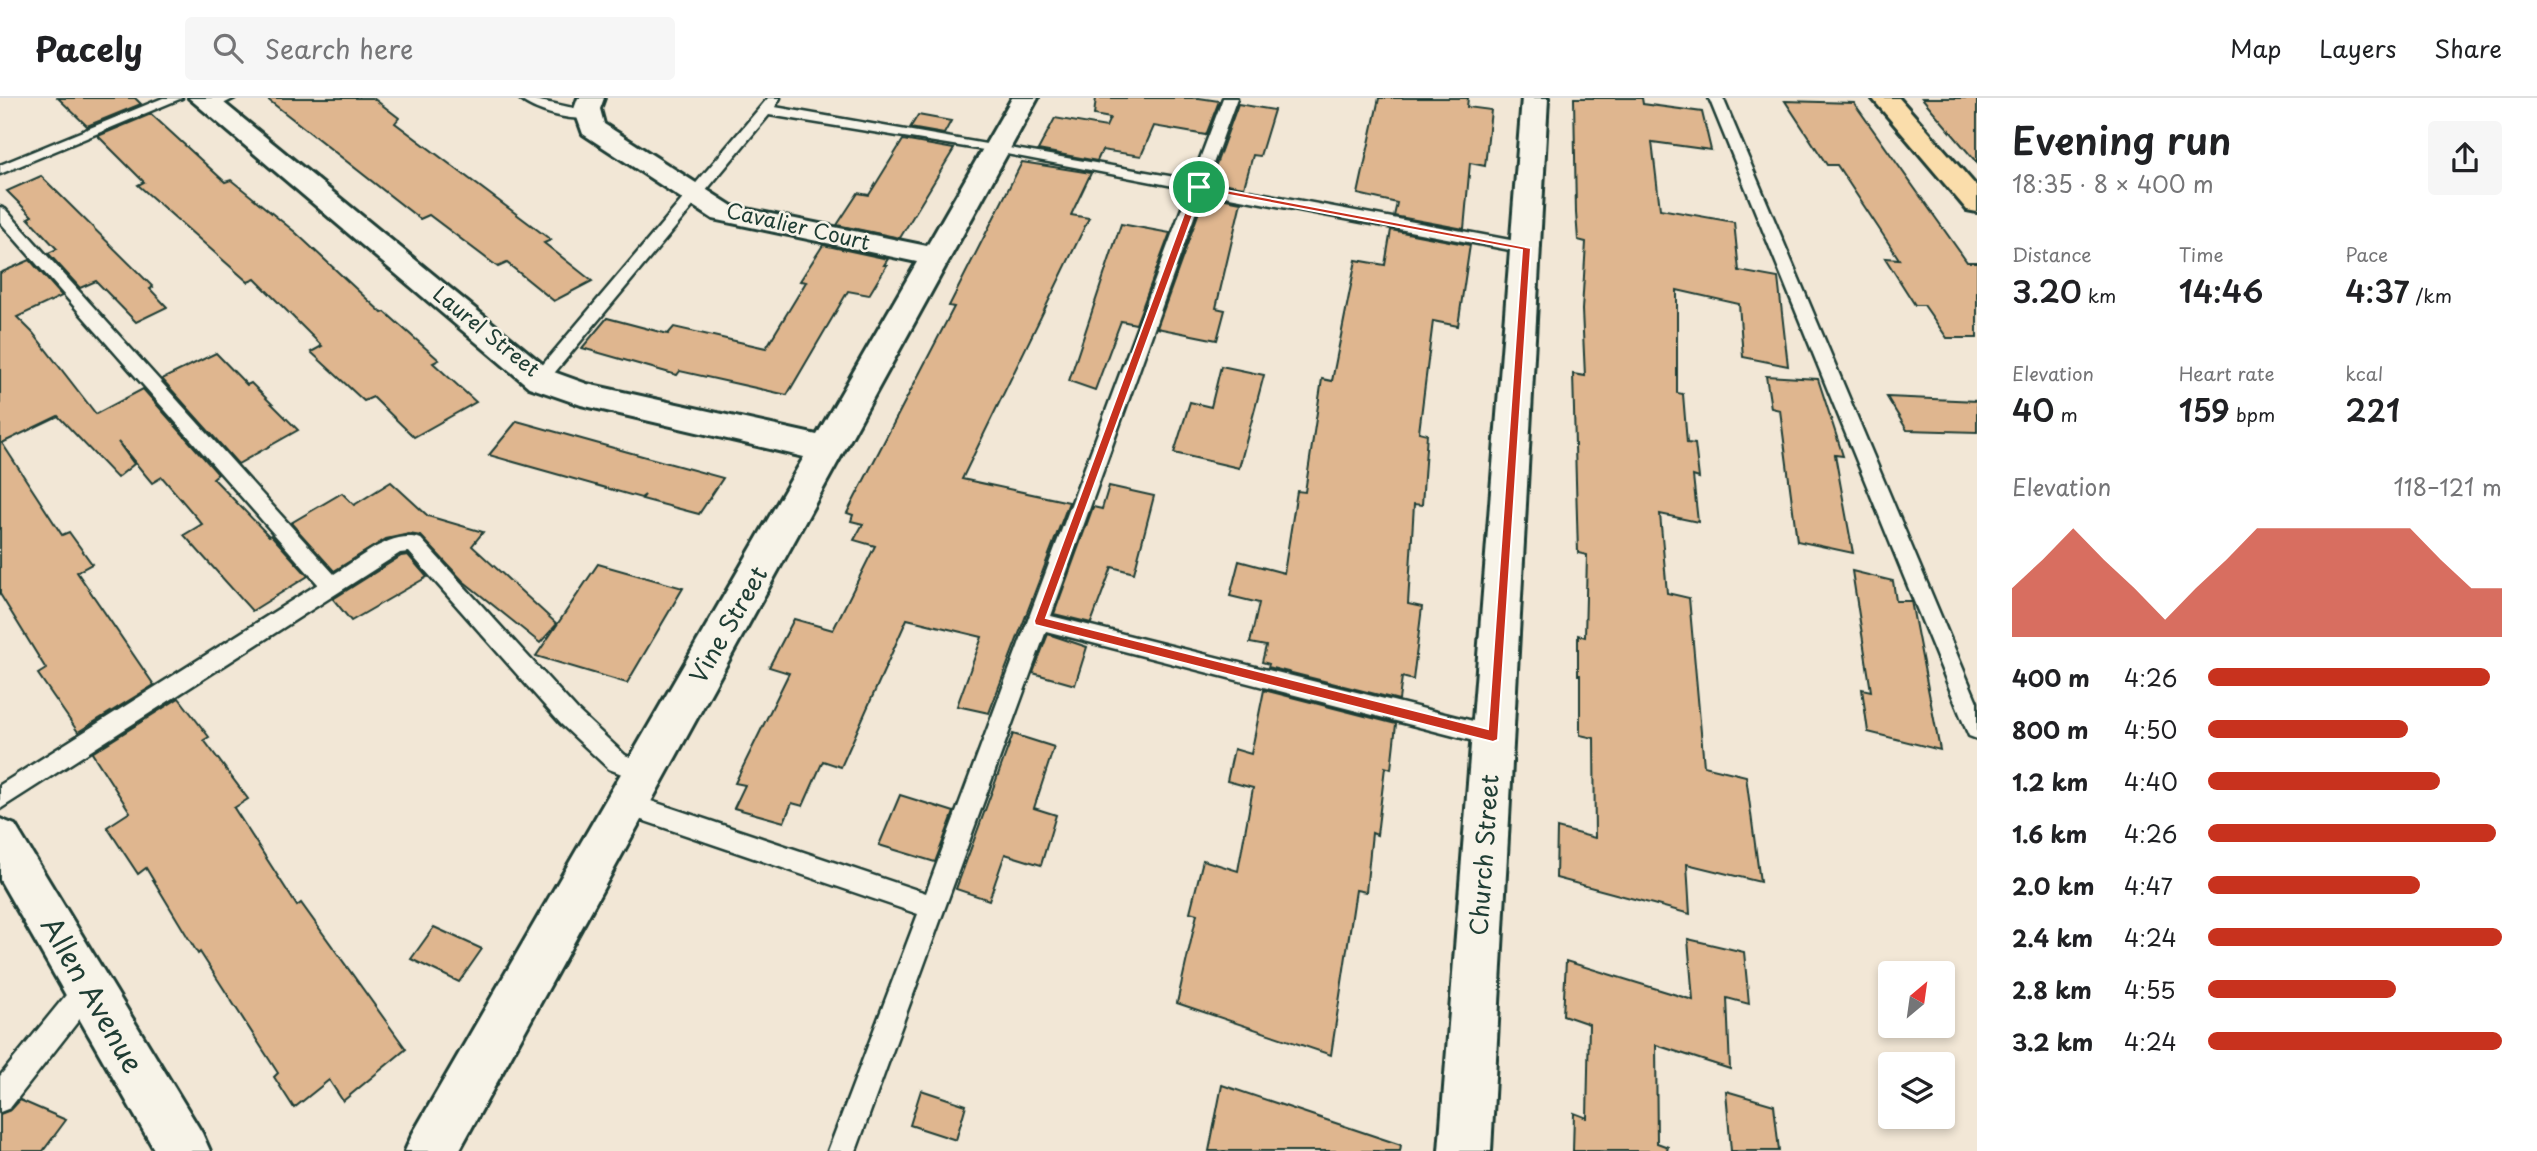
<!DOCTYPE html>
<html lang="en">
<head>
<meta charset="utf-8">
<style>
	:root { --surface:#fff; --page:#f6f6f6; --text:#202124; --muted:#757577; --line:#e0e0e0; --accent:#c8321e }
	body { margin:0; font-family:"Playpen Sans",sans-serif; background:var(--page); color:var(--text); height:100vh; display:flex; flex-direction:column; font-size:26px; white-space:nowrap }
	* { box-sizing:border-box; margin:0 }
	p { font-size:23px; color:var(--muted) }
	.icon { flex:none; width:38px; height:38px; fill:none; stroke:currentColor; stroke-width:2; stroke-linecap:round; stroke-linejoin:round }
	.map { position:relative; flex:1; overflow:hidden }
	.side { display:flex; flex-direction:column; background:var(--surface); width:560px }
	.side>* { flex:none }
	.needle { width:46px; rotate:29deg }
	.tools { position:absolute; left:1878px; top:863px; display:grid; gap:14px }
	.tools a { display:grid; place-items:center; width:77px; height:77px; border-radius:7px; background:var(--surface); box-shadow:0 4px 10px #0003; font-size:35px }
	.pin { position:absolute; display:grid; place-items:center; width:60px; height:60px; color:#fff; margin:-30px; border:4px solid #fff; border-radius:50%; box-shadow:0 2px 7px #0007 }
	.round { display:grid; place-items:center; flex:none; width:74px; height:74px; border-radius:7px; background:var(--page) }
	.overview { display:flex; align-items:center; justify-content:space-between; height:119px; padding:0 35px }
	h1 { font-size:38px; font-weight:600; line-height:52px }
	.figures { display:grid; grid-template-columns:repeat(3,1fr); gap:10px; height:119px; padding:7px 35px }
	.figures div { display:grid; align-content:center }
	.figures b { font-size:30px; font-weight:600 }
	.figures small { font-size:19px; font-weight:400 }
	.figures p { font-size:19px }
	.chart { height:196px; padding:14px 35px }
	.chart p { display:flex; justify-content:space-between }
	.chart svg { width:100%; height:126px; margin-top:7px; fill:var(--accent); opacity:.7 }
	ul { padding:0 35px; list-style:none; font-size:23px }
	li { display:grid; grid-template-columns:112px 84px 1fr; align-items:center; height:52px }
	li i { height:18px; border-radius:9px; background:var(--accent) }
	header { display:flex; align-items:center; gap:42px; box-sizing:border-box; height:98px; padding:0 35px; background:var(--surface); border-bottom:2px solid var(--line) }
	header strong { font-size:33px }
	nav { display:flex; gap:38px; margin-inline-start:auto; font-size:24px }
	.search { width:490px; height:63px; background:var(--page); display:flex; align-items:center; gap:18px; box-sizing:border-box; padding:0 24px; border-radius:7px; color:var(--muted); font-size:26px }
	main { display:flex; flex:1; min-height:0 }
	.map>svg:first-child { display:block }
</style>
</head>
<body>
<header>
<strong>Pacely</strong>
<div class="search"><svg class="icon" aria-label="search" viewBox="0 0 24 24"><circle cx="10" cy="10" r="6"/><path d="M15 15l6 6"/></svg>Search here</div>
<nav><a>Map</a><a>Layers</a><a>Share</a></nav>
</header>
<main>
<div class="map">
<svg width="1977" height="1053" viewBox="0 0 1977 1053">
	<rect width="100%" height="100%" fill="#f2e7d6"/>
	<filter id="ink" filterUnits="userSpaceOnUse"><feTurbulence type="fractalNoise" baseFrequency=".0143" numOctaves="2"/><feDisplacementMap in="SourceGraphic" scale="14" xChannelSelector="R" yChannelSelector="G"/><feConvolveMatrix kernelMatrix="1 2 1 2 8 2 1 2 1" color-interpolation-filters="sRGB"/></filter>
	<g filter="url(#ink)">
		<g fill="#dfb68f" stroke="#1f3d34" stroke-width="2">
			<path d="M58 0H135L141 6 87 28Z"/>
			<path d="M266 0H373L399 20 395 25 551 142 544 145 592 183 554 203 507 165 498 169 429 117 420 121Z"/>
			<path d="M1096 0H1199L1219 3 1206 37 1154 28 1141 58 1102 52 1097 63 1038 52 1055 20 1106 29 1110 20 1094 17Z"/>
			<path d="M1379 0H1468L1467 9 1491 12 1485 68 1470 65 1464 131 1394 118 1397 105 1358 96Z"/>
			<path d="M1574 0H1642L1643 6 1702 14 1711 52 1652 44 1660 111 1734 124 1739 173 1778 180 1788 268 1743 259 1739 206 1677 192V295L1683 296 1687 345 1695 346 1699 380 1693 378 1698 424 1660 416 1667 495 1689 500 1704 668 1746 678 1760 784 1687 766 1690 816 1556 780 1557 730 1595 740 1594 640 1580 637V577H1578V537L1585 539 1587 457 1578 455 1573 276 1585 278 1582 212 1586 144 1578 142 1576 115Z"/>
			<path d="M1922 0H1977V65Z"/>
			<path d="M1785 3 1854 5 1967 164H1977V240H1947L1924 207H1915L1885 160 1899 161 1837 67H1827Z"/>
			<path d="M1238 6 1274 12 1260 58 1253 57 1244 89 1210 83Z"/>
			<path d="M151 16 225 84 231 82 295 134 382 215 385 214 439 262 433 265 476 304 414 339 373 299 364 303 311 254 322 248 255 181 248 184 138 87 144 84 98 38Z"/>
			<path d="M918 17 951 23 944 36 910 30Z"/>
			<path d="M903 42 954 51 900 140 837 127 858 95 869 97Z"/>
			<path d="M1022 64 1091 75 1071 117 1089 120 962 381 1069 404 989 615 957 608 982 539 907 521 841 669 823 663 803 708 792 705 784 724 734 710 745 687 735 685 789 575 769 569 794 521 833 532 875 448 854 442 863 426 851 423 853 417 847 415 954 209 949 208Z"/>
			<path d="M41 78 153 189 150 191 167 209 136 224 96 183 80 190 48 155 57 151 28 120 32 118 7 93Z"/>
			<path d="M1205 97 1241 104 1216 210 1225 212 1217 242 1157 230Z"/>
			<path d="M1121 126 1170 135 1136 226 1121 223 1095 292 1069 283Z"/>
			<path d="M1391 132 1470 147 1458 228 1433 223 1419 334 1427 336 1422 407 1414 406 1408 506 1422 509 1413 582 1402 579 1399 602 1268 569 1269 566 1262 564 1266 548 1250 545 1259 505 1230 498 1239 463 1284 475 1297 393 1305 394 1322 281 1332 283 1356 162 1385 167Z"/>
			<path d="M823 147 888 161 884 167H887L869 197 848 193 787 297 680 273 677 277 582 250 607 220 668 236 674 229 766 250 806 184 800 183Z"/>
			<path d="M30 162 62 198 17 219 33 235 96 316 143 291 218 376 213 380 269 438 271 437 308 478 252 513 184 437 202 426 162 379 152 385 118 344 134 366 117 380 58 318 2 345 62 437 69 434 92 466 77 474 154 587 78 634 38 576 46 571 0 496V175Z"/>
			<path d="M216 255 247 287 251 285 298 332 238 366 162 281Z"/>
			<path d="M1221 268 1264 277 1239 370 1174 355 1190 304 1211 309Z"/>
			<path d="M1766 278 1818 281 1843 358 1835 357 1853 455 1797 443 1780 312 1771 310Z"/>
			<path d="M1887 299 1977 303V334L1907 332Z"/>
			<path d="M517 323 646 359 723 380 699 416 642 401 645 397 641 400 489 357Z"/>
			<path d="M391 384 428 418 483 434 472 448 557 526 540 545 463 483 421 438 409 436 386 441 334 473 291 425 342 395 354 407Z"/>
			<path d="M1109 388 1154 398 1134 475 1112 469 1091 525 1054 516 1093 409 1102 411Z"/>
			<path d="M408 457 427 479 351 523 333 501 401 458Z"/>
			<path d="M598 466 683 490 627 585 536 558Z"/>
			<path d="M1852 473 1893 483 1896 503H1911L1940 652 1868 634 1862 591 1871 593Z"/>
			<path d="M1048 536 1087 549 1075 587 1033 575Z"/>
			<path d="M1264 592 1396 626 1391 671 1385 669 1377 737 1372 735 1366 794 1356 792 1331 957 1177 905 1197 816 1190 814 1203 762 1238 773 1253 690 1227 683 1234 651 1251 656Z"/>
			<path d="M179 600 209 639 204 642 248 701 234 710 297 808 301 805 406 951 343 1003 329 982 294 1010 274 979 278 975 200 854 198 856 146 770 138 776 107 729 130 714 92 655Z"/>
			<path d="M1013 636 1054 649 1034 710 1056 717 1041 767 1005 756 989 802 956 791Z"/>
			<path d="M900 697 954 714 935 764 879 747Z"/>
			<path d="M434 829 482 851 459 884 411 861Z"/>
			<path d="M1688 841 1744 854 1749 906 1727 900 1730 971 1656 947 1657 1045 1668 1049 1667 1053H1573L1574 1015 1587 1020 1589 926 1563 917 1566 863 1693 902Z"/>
			<path d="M1222 987 1401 1047 1400 1053H1209Z"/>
			<path d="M921 992 966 1007 956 1042 910 1027Z"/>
			<path d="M1726 993 1774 1007 1779 1053H1731Z"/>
			<path d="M20 1002 66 1022 43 1053H0V1016L11 1012Z"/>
		</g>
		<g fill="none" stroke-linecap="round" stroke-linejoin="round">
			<defs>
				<g id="lane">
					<path d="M163 0H182L0 76V67Z"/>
					<path d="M215 0H235L215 10H205V4Z"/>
					<path d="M519 0C528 0 591 13 595 16 581 28 531 13 519 0Z"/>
					<path d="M768 0H780L775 9 1192 82 1223 0H1237L1206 85 1526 145 1534 150 1526 155 1203 94 1051 518 1493 628 1501 631 1504 638 1501 645 1493 648 1046 533 856 1053H828L918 816 627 717 619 714 615 706 619 698 627 695 926 795 1189 91 996 54 769 17 546 285H534L531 281 534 277Z"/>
					<path d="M1709 0H1723L1977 604V641L1969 638 1966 631Z"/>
					<path d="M0 109 5 111 334 476C358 462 391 431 421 441L577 612 625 657 653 668 656 675 653 682 645 685 609 671 561 626 409 454 400 455 0 711V687L318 486 0 124Z"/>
					<path d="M88 877 97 881 101 890 97 899 10 1010 0 1014V978L79 881Z"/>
				</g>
				<g id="street">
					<path d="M189 0H218L551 273 587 286 817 337 917 164 713 121 583 36 574 11 578 0H604L600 11 604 26 732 108 927 148 1012 0H1038L459 1053H405L413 1035 804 359 581 307 529 289Z"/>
					<path d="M1522 0H1548L1491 1053H1439Z"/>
					<path d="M0 721 15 727 202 1035 210 1053H155L0 782Z"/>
				</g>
				<path id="primary" d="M1872 0H1899L1977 89V114L1967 112Z"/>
			</defs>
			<use href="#lane" stroke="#1f3d34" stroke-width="5"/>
			<use href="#street" stroke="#1f3d34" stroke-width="6"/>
			<use href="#primary" stroke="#1f3d34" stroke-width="6"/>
			<use href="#lane" fill="#f7f3e8" fill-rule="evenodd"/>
			<use href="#street" fill="#f7f3e8" fill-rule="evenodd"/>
			<use href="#primary" fill="#faddab" fill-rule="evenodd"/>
		</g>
	</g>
	<path fill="#c8321e" stroke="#fff" stroke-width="2" fill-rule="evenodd" d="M1199 87 1531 150 1498 642 1493 644 1035 527 1034 523 1194 89ZM1202 92 1522 152 1488 631 1046 520Z"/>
	<g text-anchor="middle" stroke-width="5" stroke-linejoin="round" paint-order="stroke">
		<g font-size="21" fill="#1f3d34" stroke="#f7f3e8">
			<text transform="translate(798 129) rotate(13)" y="7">Cavalier Court</text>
			<text transform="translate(486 234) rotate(39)" y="7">Laurel Street</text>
		</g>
		<g font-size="24" fill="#1f3d34" stroke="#f7f3e8">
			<text transform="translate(729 527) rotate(-60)" y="8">Vine Street</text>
			<text transform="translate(1485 757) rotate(-86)" y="8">Church Street</text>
		</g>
		<g font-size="28" fill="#1f3d34" stroke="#f7f3e8">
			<text transform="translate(92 897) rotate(60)" y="10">Allen Avenue</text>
		</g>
	</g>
</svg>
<div class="tools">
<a><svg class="needle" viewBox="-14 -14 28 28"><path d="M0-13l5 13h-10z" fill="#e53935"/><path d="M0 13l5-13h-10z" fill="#757577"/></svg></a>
<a><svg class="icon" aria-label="layers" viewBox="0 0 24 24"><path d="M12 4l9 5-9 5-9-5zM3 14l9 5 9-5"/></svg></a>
</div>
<div class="pin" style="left:1199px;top:89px;background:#1e9e55"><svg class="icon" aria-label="arrive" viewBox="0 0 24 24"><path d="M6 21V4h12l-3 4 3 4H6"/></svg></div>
</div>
<section class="side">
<div class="overview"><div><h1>Evening run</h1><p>18:35 · 8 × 400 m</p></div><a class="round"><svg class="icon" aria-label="share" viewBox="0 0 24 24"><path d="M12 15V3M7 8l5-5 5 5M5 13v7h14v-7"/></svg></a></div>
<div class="figures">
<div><p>Distance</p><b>3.20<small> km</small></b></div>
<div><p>Time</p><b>14:46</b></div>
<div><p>Pace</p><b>4:37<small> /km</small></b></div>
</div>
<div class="figures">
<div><p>Elevation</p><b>40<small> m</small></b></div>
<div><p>Heart rate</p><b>159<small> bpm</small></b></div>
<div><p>kcal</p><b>221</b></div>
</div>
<div class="chart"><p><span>Elevation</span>118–121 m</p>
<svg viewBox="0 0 160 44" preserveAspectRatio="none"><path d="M0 44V27L10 17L20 6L30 17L40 27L50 38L60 27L70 17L80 6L90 6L100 6L110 6L120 6L130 6L140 17L150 27L160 27V44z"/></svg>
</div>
<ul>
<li><b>400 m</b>4:26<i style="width:96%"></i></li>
<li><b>800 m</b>4:50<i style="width:68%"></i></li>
<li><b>1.2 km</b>4:40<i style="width:79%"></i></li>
<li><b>1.6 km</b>4:26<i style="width:98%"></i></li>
<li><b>2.0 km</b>4:47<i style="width:72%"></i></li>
<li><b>2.4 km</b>4:24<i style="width:100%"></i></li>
<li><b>2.8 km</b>4:55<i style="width:64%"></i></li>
<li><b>3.2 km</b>4:24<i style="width:100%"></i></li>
</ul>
</section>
</main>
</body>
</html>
